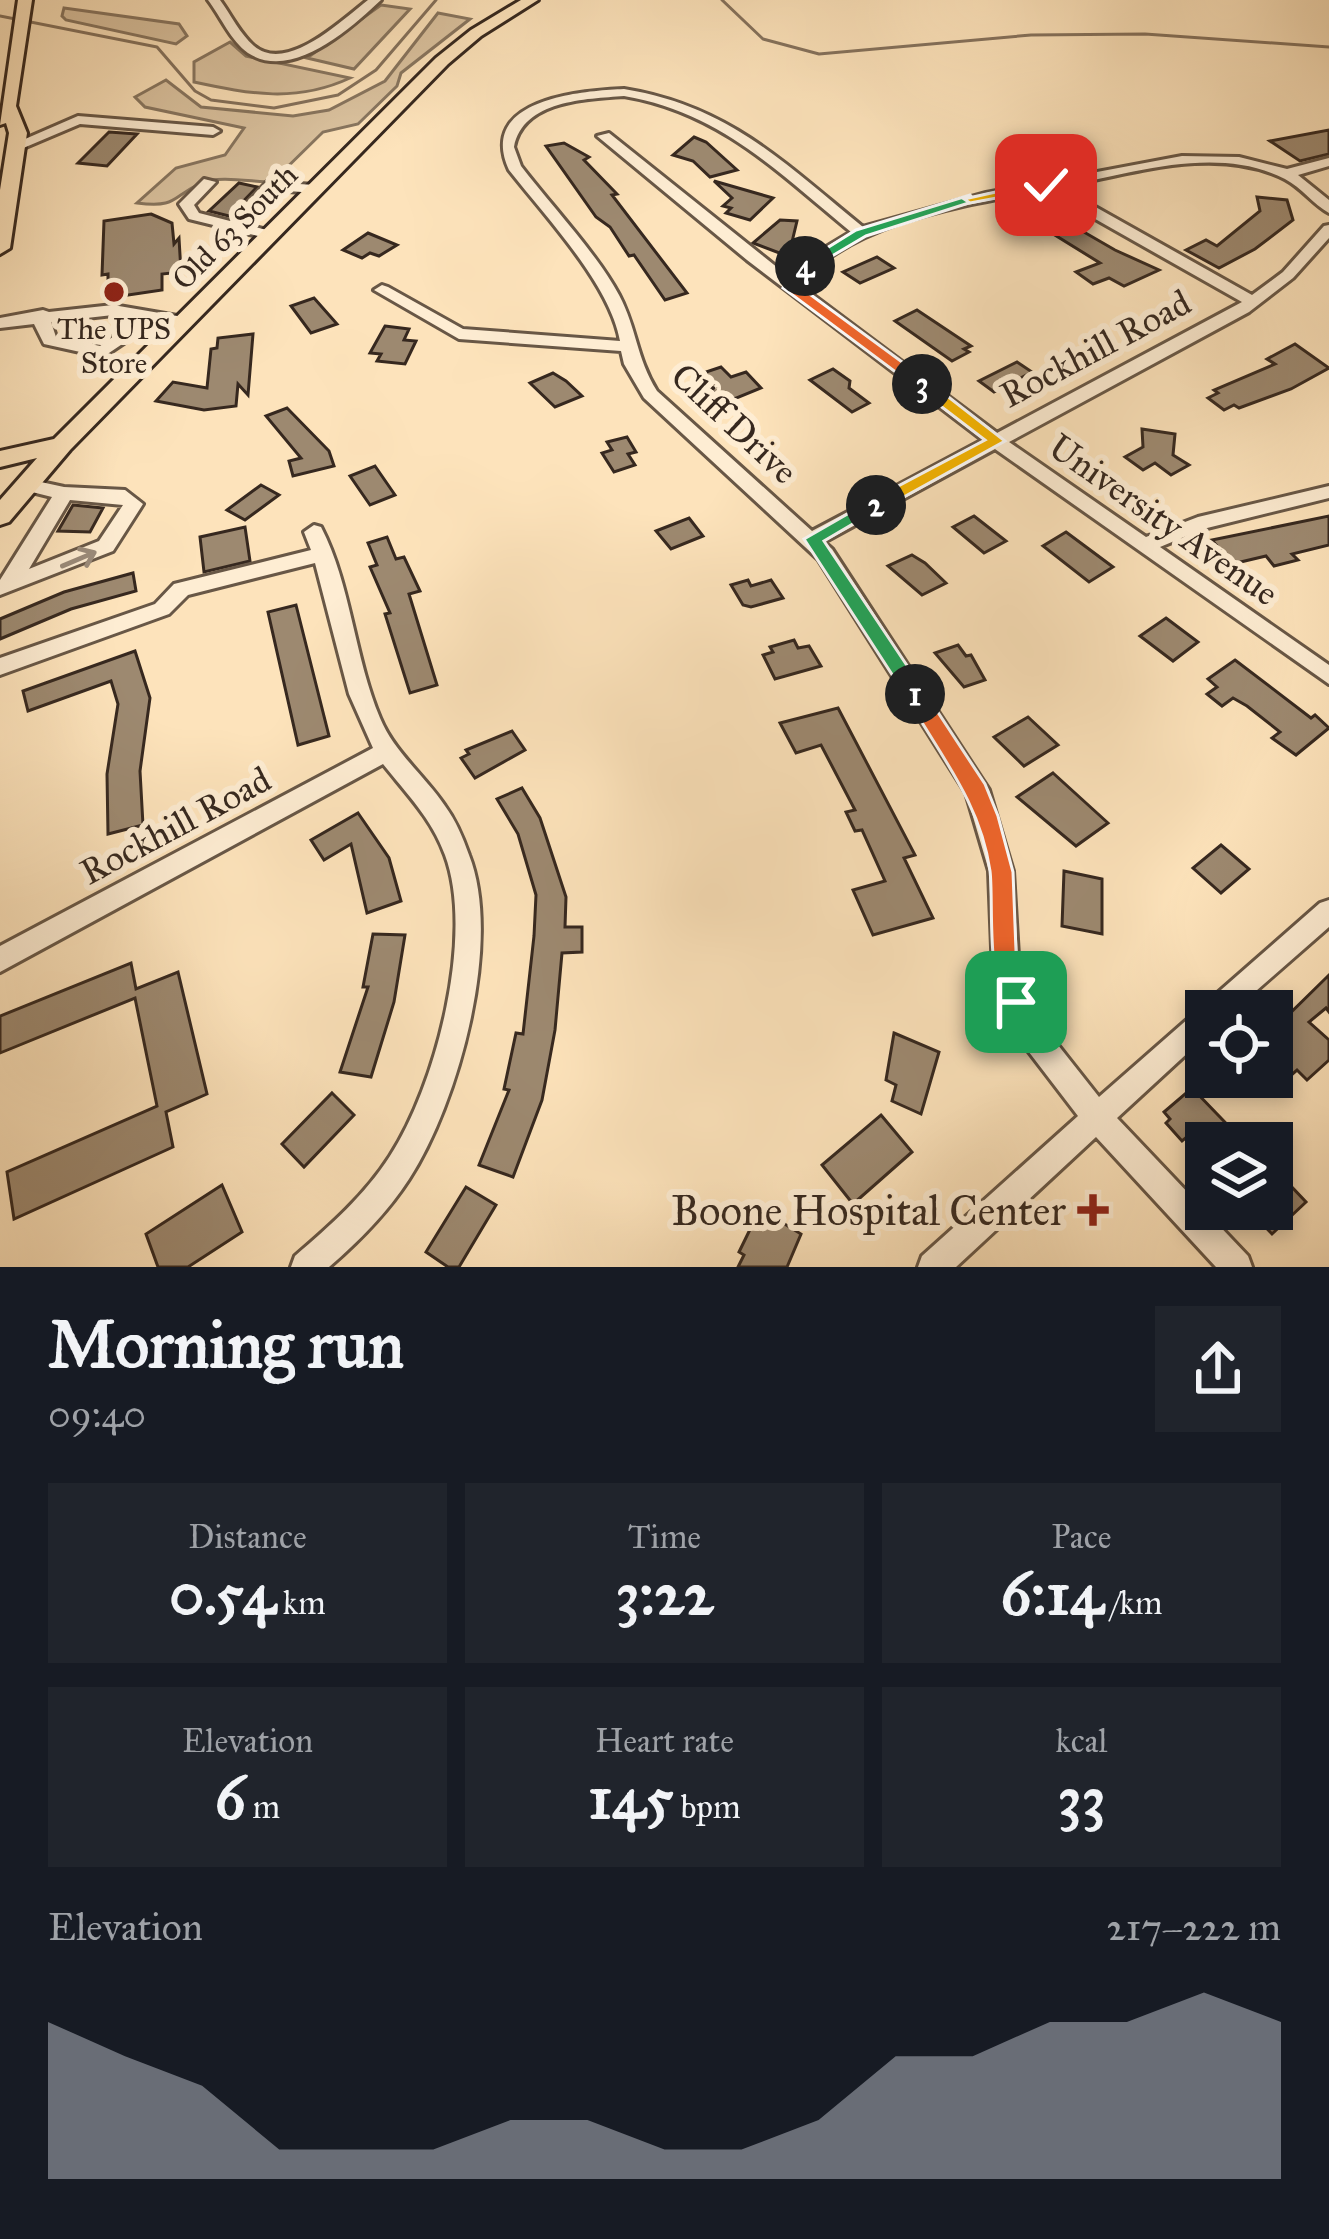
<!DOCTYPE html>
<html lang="en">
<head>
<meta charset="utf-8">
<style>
	:root { --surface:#171b24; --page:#20242c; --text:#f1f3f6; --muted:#9ea1a6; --accent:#8c9099 }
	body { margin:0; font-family:"IM FELL Great Primer",serif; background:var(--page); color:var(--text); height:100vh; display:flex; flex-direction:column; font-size:45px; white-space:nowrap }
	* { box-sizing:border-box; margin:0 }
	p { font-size:39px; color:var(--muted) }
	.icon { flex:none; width:66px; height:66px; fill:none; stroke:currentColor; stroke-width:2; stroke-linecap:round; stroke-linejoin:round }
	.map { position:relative; height:1267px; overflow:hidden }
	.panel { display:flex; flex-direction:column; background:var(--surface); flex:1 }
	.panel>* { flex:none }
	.tools { position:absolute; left:1185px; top:990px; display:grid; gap:24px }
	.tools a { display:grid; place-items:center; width:108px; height:108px; border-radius:0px; background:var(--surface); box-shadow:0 6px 18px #0003; font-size:60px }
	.pin { position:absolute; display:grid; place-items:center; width:102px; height:102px; color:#fff; margin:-51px; border-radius:24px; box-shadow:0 6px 18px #0006 }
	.km { position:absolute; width:60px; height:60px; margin:-30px; border-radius:50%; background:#222; color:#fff; font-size:33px; line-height:60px; text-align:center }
	.round { display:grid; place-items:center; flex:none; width:126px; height:126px; border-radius:0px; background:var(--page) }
	.headline { display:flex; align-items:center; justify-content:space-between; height:204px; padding:0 48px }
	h1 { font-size:66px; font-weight:700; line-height:90px }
	.metrics { display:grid; grid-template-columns:repeat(3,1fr); gap:18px; height:204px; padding:12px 48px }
	.metrics div { display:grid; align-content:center; border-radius:0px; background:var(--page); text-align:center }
	.metrics b { font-size:60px; font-weight:700 }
	.metrics small { font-size:33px; font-weight:400 }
	.metrics p { font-size:33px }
	.chart { height:336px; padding:24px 48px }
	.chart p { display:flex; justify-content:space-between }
	.chart svg { width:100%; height:216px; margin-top:12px; fill:var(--accent); opacity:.7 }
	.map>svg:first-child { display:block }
</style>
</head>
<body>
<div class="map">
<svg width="1329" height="1267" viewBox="0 0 1329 1267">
	<rect width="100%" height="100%" fill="#fde3bb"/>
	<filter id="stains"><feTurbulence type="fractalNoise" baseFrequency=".00167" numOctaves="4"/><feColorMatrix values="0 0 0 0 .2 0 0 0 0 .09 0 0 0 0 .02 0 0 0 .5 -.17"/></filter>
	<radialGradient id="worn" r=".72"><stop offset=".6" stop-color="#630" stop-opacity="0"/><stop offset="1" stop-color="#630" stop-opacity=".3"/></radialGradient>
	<g fill="#dbc3a0" stroke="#887660" stroke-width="3">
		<path d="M381 5 410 9 354 69 307 58Z"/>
		<path d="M64 8 179 24 187 36 176 44 66 20 62 16Z"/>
		<path d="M438 13 470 19 401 73 397 86 358 124 323 132 272 182C253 182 219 175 201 183 171 197 178 208 137 203L176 168 225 155 244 128 145 107 135 97 166 80 201 107 293 116 329 110 385 81Z"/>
		<path d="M230 42 246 56 350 78C296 103 250 94 194 82V62Z"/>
	</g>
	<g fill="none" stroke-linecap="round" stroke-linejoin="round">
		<g stroke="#85725d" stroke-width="3">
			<path d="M722 0 763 39 819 54 1031 35 1145 34 1329 47"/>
			<path d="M0 16 157 47 195 91 211 100 274 108 338 95 376 70 436 0"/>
		</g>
	</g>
	<g fill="#9d8970" stroke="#36281f" stroke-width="3">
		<path d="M1329 130V154L1300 161 1270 141Z"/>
		<path d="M109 132 137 134 107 166 78 163Z"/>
		<path d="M694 137 706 142 737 170 710 177 693 161 673 155Z"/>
		<path d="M564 143 589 157 584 160 617 194 612 195 687 293 665 300 634 255 629 256 610 227 596 217 546 146Z"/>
		<path d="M714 181 773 198 750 220 726 213 731 208 723 206 732 198Z"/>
		<path d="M239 183 257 187 229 216 209 211Z"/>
		<path d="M1257 197 1287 200 1293 220 1255 249 1219 268 1186 250 1206 240 1217 246 1260 211Z"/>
		<path d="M151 214 172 223 174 244 179 238 181 272 162 274V290L108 298V274L102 275 104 221Z"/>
		<path d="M780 220 797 221 791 246 782 254 753 243Z"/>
		<path d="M1070 224 1115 250 1159 270 1124 286 1109 278 1093 284 1076 272 1100 263 1050 232Z"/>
		<path d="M368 233 397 245 379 256 370 253 362 258 343 250Z"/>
		<path d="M877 257 894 268 860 283 843 272Z"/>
		<path d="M314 298 337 324 311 333 291 306Z"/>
		<path d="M917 310 971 346 964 349 969 352 952 361 895 321Z"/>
		<path d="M385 326 409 329 404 340 416 341 405 364 377 361 381 354 370 353Z"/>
		<path d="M253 334 248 395 238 384 236 406 204 410 156 401 173 382 207 388 211 349 217 348 218 338Z"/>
		<path d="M1295 344 1329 368 1291 389 1239 408 1234 405 1224 410 1208 398 1218 393 1214 390 1275 364 1267 359Z"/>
		<path d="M1017 362 1032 372 994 392 979 381Z"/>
		<path d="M721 367 731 377 746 372 761 388 722 404 700 374Z"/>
		<path d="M833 369 850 381 849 388 869 403 852 412 810 380Z"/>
		<path d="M553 373 566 381 582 396 555 407 530 383Z"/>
		<path d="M287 408 329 451 334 466 293 476 289 461 301 458 266 416Z"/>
		<path d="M1142 429 1175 434 1173 455 1189 465 1171 475 1155 463 1143 470 1125 457 1143 447Z"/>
		<path d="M627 437 636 452 628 454 635 465 614 472 602 453 612 450 607 442Z"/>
		<path d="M375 466 395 495 370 505 350 476Z"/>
		<path d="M261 485 279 495 245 520 227 510Z"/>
		<path d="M73 505 103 508 90 532 58 531Z"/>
		<path d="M974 516 1006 541 984 553 953 527Z"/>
		<path d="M1329 516V545L1292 554 1298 560 1274 566 1266 556 1232 564 1212 540Z"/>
		<path d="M689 518 703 536 671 549 656 531Z"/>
		<path d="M245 527 250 561 204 572 200 537Z"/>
		<path d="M1066 532 1113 567 1089 582 1043 546Z"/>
		<path d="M387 537 396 559 404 557 420 591 409 594 437 685 410 693 385 614 390 613 370 567 377 565 368 543Z"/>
		<path d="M912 555 925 563 946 583 922 595 888 566Z"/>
		<path d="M133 573 136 591 71 609 0 639V619L64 592Z"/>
		<path d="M748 580 751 586 771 580 783 598 751 607 743 605 731 585Z"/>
		<path d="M296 605 329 736 298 745 268 612Z"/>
		<path d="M1166 618 1198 642 1173 661 1140 636Z"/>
		<path d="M794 640 798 648 809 646 821 666 775 679 763 655 773 652 770 647Z"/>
		<path d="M958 645 966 656 971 655 985 680 964 687 935 653Z"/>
		<path d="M135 651 150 698 140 771 143 825 108 834 107 774 118 704 111 681 28 711 23 691Z"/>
		<path d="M1235 660 1311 718 1315 715 1329 728 1296 755 1272 738 1280 732 1247 706 1233 698 1222 706 1207 694 1217 687 1208 679Z"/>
		<path d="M838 708 915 855 904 858 933 918 873 935 853 890 885 881 862 830 855 831 846 812 855 810 821 745 796 753 780 723Z"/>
		<path d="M1028 717 1058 745 1024 766 994 737Z"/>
		<path d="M512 731 525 750 475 778 461 758 469 754 466 750Z"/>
		<path d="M1053 773 1108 823 1076 846 1017 797Z"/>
		<path d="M522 788 540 818 566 897 565 927H582V952L562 953 555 1030 542 1100 513 1177 479 1165 509 1090 504 1089 516 1033 523 1034 534 936 536 895 518 834 497 799Z"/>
		<path d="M358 813 389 858 401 901 367 913 351 844 324 860 311 840Z"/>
		<path d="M1221 845 1249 869 1221 893 1193 868Z"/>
		<path d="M1064 871 1102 879V934L1062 926Z"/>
		<path d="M373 934 405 935 394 1002 371 1077 340 1072 368 987H363Z"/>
		<path d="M131 963 136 989 178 972 207 1094 166 1112 173 1147 14 1219 7 1172 157 1106 135 998 0 1053V1016Z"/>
		<path d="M1329 975V1012L1326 1008 1309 1022 1329 1040V1060L1307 1080 1297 1070 1272 1092V1031Z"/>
		<path d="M894 1033 939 1052 921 1114 892 1101 896 1085 886 1080Z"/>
		<path d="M1192 1088 1245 1143H1206L1200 1149 1188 1136 1182 1141 1166 1123 1170 1119 1164 1112Z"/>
		<path d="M332 1093 354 1115 304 1167 282 1144Z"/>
		<path d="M881 1115 912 1152 853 1204 822 1165Z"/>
		<path d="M1272 1166 1306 1202 1272 1234 1248 1209H1272Z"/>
		<path d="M222 1185 242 1232 188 1267H158L146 1234Z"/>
		<path d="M466 1187 496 1205 459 1267H448L426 1252Z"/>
		<path d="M760 1209 801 1234 787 1267H738L744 1255 739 1252Z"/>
	</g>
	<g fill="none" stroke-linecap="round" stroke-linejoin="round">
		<defs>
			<g id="minor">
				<path d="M208 0H220C231 15 240 34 254 46 287 74 342 20 368 0H381C351 28 292 82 248 53 231 41 221 17 208 0Z"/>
				<path d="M624 89C729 106 784 163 863 227L986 193 1182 156 1239 157 1287 169 1329 158V166L1298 175 1329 200V213C1313 204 1302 188 1285 179 1216 144 1131 174 1060 187L1252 295 1283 272 1324 226 1329 225V238L1293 278 1249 312 1009 442 1146 537 1198 517 1329 486V498L1203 529 1160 547 1329 665V684L995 449 824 542 832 549 989 790 1013 871 1019 973 1039 1021 1099 1097 1320 903 1329 900V927L1233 1011H1206V1036L1117 1118 1248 1256 1252 1267H1216L1096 1137 956 1267H918L922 1256 1078 1116 1019 1039 993 973 989 871 966 793 818 559 644 398 624 364 621 351 459 339 374 290 382 285 388 287 463 329 620 341C610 284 545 216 509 170 477 100 578 91 624 89ZM624 96C720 112 779 173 851 232L803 261 788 276 609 133 597 136 747 260 983 440 812 531 657 391C636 357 637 329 619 295 598 255 550 204 521 166L514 147C523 100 586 99 624 96ZM1044 190 1242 302 997 433 798 284C858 220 962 206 1044 190Z"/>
				<path d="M78 116 213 127 220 131 213 135 80 124 21 149 9 146Z"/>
				<path d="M204 179 216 182 194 205 199 213 230 221 267 182 315 185 322 189 315 193 275 190 243 224 275 232V238L270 239 189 219 179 204Z"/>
				<path d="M113 305 183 317 191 322 183 327 155 322 103 357 44 344 34 324 0 328V318L43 310 49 312ZM113 315 138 319 100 346 56 337 51 322Z"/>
				<path d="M27 479 64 487 125 490 143 504 113 551 0 595V580L52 497 20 489 18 485ZM70 500 123 505 99 541 29 569Z"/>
				<path d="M314 525 321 527C351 585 354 656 380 718 394 752 425 776 445 806 456 821 463 838 469 855 503 941 458 1104 409 1179 387 1213 359 1241 329 1267H291L295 1256C330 1226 365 1195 390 1156 436 1086 475 935 445 855 432 819 407 794 383 764L0 972V946L373 748 349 694 315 563 188 595 169 614 0 675V658L155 604 174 584 311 550 304 532Z"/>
			</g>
			<g id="major">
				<path d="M18 0H32L16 106 27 133 10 248 0 254V190L9 133 6 123 0 125Z"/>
				<path d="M521 0H538L481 36 448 64 70 450 9 522 0 525V500L37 458 0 467V451L54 439 436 58 471 30Z"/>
			</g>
		</defs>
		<use href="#minor" stroke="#685746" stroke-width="6"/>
		<use href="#major" stroke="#36281f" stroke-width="6"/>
		<use href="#minor" fill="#feedd3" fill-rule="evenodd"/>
		<use href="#major" fill="#fde3bb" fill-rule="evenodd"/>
	</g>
	<defs><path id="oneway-shaft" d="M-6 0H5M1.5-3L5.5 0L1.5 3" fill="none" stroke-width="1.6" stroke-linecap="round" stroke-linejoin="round" transform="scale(3)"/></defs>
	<use stroke="#9a8a79" href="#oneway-shaft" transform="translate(79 559) rotate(-23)"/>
	<path fill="#f0652b" stroke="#fff" stroke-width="3" d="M915 686 922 688 985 784 998 816 1013 872 1016 951 1028 1002 1016 1014C984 1002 994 901 990 871 980 801 938 753 905 694Z"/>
	<path fill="#22a559" stroke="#fff" stroke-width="3" d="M870 501 885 505 824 541 922 688 925 694 915 702 908 699 804 539Z"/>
	<path fill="#f5b400" stroke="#fff" stroke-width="3" d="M917 381H928L1005 441 882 509H870V501L985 440 917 388Z"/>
	<path fill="#f0652b" stroke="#fff" stroke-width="3" d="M800 263 812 266 796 284 928 381V388H917L783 288Z"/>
	<path fill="#22a559" stroke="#fff" stroke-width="3" d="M970 195 975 201 866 236 810 269 798 266 856 230Z"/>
	<path fill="#f5b400" stroke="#fff" stroke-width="3" d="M1046 181 1050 188 970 203 964 199Z"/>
	<g fill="#8f2418" stroke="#feedd3" stroke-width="4.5">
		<circle cx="114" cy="292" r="12"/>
		<path d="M1087 1192h12v12h12v12h-12v12h-12v-12h-12v-12h12z"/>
	</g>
	<g text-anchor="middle" stroke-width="12" stroke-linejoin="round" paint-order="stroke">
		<g font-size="30" fill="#36281f" stroke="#feedd3">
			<text transform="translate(235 227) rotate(-45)" y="10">Old 63 South</text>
		</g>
		<g font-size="30" fill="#36281f" stroke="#feedd3">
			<text x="114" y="339">The UPS<tspan x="114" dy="34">Store</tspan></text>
		</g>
		<g font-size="36" fill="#36281f" stroke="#feedd3">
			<text transform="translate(1095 348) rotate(-28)" y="13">Rockhill Road</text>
			<text transform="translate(735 423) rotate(43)" y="13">Cliff Drive</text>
			<text transform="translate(1164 519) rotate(35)" y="13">University Avenue</text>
			<text transform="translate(175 825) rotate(-28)" y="13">Rockhill Road</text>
		</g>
		<g font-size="42" fill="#36281f" stroke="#feedd3" text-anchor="end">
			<text x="1066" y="1225">Boone Hospital Center</text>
		</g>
	</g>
	<rect width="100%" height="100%" filter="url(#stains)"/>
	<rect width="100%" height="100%" fill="url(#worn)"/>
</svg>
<div class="tools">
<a><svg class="icon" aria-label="locate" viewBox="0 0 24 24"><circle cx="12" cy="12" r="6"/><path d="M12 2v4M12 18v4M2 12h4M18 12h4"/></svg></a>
<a><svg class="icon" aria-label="layers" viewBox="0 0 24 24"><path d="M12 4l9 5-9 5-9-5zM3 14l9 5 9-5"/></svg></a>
</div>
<div class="pin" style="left:1016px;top:1002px;background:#1e9e55"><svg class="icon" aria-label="arrive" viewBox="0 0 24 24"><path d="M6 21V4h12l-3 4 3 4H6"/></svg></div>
<div class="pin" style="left:1046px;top:185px;background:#d93025"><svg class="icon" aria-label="check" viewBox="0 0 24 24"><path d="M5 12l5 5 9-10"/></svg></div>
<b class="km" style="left:915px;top:694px">1</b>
<b class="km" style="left:876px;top:505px">2</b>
<b class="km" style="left:922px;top:384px">3</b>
<b class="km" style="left:805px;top:266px">4</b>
</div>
<section class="panel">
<div class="headline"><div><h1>Morning run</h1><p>09:40</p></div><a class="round"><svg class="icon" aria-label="share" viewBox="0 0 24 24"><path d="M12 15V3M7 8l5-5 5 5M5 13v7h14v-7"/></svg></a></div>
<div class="metrics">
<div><p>Distance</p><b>0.54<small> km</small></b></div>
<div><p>Time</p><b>3:22</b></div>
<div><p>Pace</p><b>6:14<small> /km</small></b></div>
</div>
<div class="metrics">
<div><p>Elevation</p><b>6<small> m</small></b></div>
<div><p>Heart rate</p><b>145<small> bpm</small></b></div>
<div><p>kcal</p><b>33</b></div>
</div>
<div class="chart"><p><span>Elevation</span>217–222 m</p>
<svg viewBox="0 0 160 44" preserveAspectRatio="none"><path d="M0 44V12L10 19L20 25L30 38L40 38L50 38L60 32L70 32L80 38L90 38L100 32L110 19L120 19L130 12L140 12L150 6L160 12V44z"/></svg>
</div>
</section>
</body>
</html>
